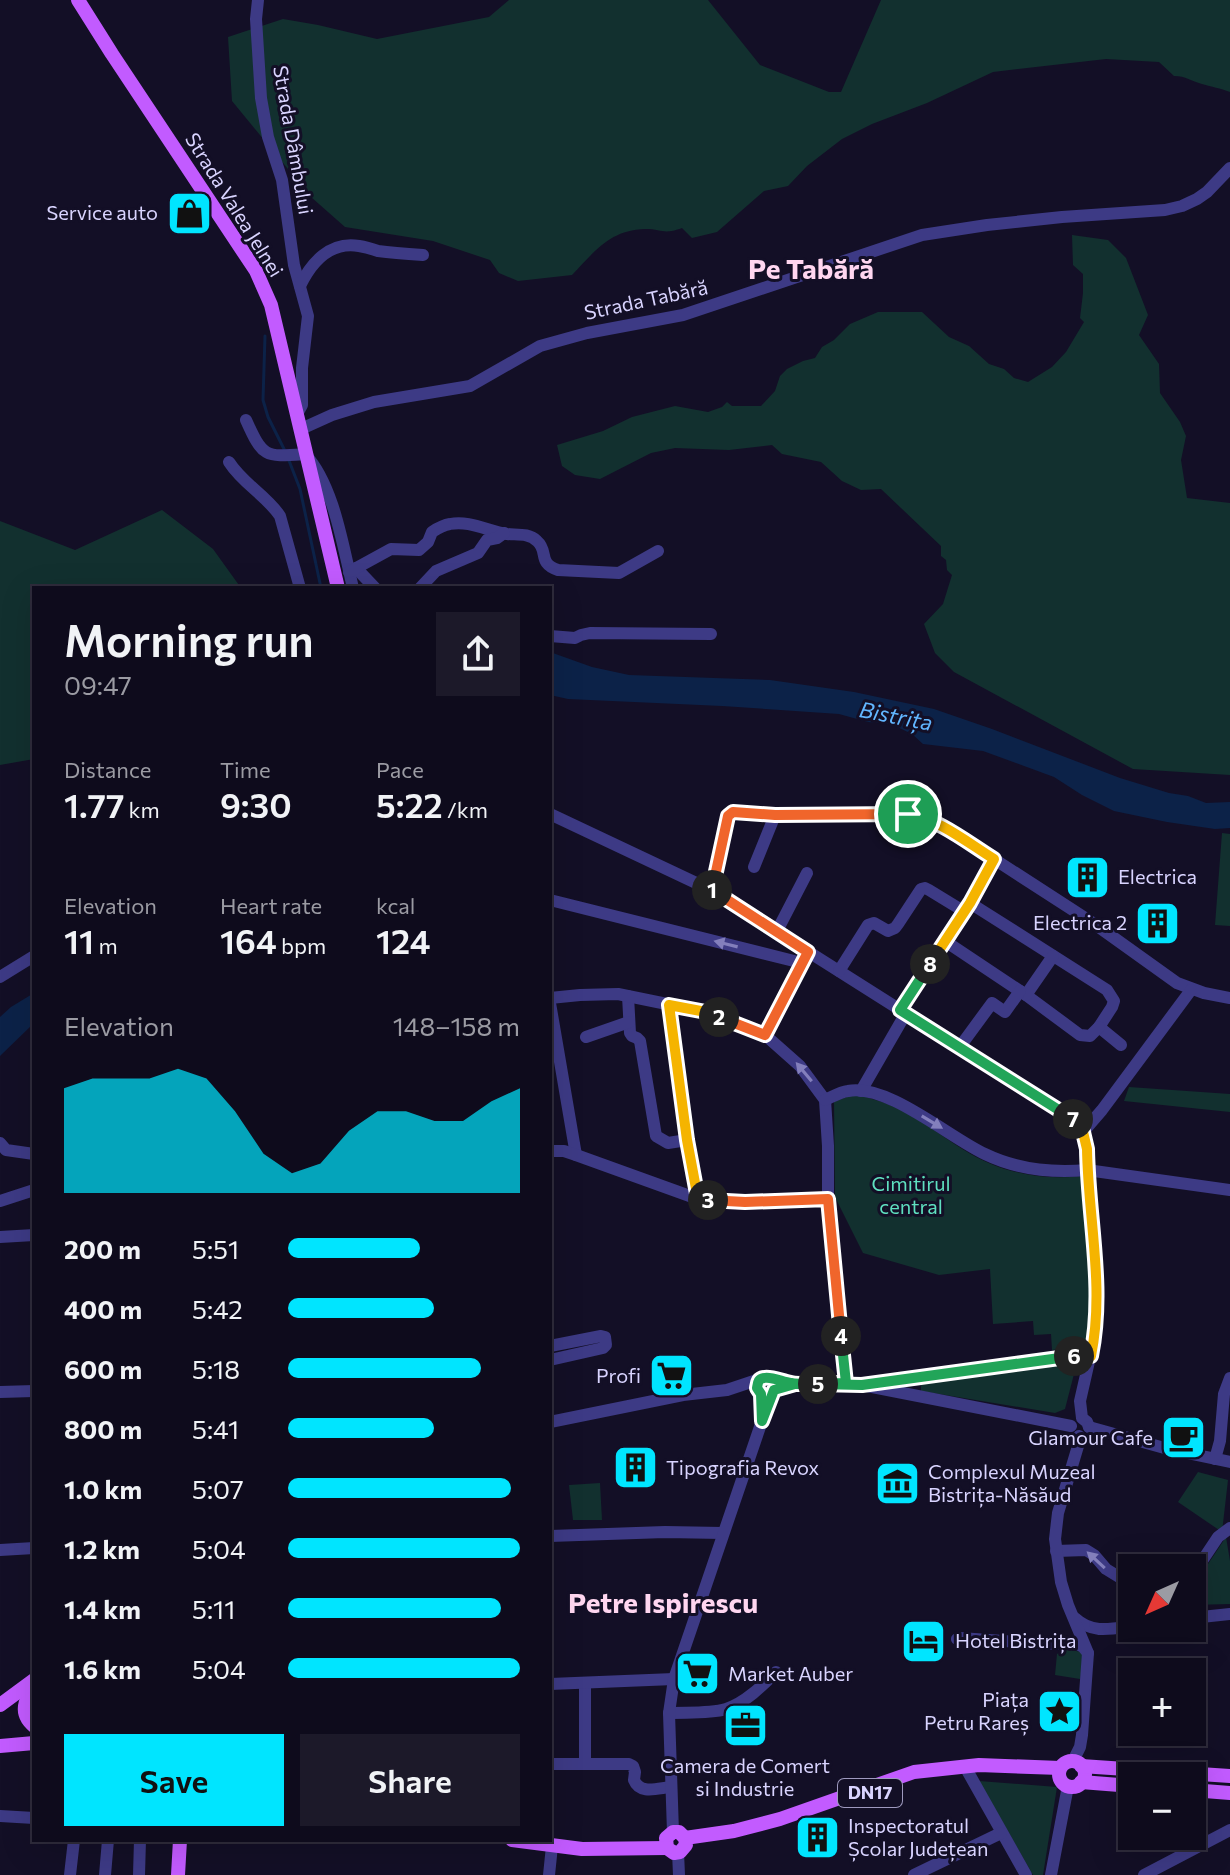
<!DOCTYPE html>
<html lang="en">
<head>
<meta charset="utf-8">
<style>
	:root { --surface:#0e0b1c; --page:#1c1929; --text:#f1f3f6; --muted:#9b9ba3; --line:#2e2b3b; --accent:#00e5ff }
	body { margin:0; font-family:Commissioner,sans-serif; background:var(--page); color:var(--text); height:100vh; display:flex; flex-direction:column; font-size:30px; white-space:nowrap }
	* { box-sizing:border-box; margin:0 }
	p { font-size:26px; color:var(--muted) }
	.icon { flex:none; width:44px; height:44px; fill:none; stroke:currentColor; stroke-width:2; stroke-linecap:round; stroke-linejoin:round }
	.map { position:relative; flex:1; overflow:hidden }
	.panel { position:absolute; left:32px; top:586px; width:520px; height:1256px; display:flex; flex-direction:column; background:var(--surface); border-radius:0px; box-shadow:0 8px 32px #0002,0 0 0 2px var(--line) }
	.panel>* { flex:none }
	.needle { width:52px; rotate:225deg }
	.controls { position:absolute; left:1118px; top:1554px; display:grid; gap:16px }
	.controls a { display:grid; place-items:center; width:88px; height:88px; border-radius:0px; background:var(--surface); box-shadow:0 8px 32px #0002,0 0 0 2px var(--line); font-size:40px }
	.pin { position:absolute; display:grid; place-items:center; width:68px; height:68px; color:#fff; margin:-34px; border:4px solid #fff; border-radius:50%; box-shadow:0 2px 8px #0007 }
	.km { position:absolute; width:40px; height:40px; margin:-20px; border-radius:50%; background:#222; color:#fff; font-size:22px; line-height:40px; text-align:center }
	.round { display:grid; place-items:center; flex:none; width:84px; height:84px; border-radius:0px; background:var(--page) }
	.overview { display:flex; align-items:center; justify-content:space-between; height:136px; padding:0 32px }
	h1 { font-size:44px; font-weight:600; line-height:60px }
	.stats { display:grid; grid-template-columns:repeat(3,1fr); gap:12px; height:136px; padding:8px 32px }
	.stats div { display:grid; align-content:center }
	.stats b { font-size:34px; font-weight:600 }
	.stats small { font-size:22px; font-weight:400 }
	.stats p { font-size:22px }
	.chart { height:224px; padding:16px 32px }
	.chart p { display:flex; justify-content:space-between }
	.chart svg { width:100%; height:144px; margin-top:8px; fill:var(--accent); opacity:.7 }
	.action { display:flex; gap:16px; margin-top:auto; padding:16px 32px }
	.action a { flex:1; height:92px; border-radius:0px; background:var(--accent); color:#111; font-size:32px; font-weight:600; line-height:92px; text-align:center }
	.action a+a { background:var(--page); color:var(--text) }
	ul { padding:0 32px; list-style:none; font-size:26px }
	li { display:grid; grid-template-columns:128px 96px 1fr; align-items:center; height:60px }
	li i { height:20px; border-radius:10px; background:var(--accent) }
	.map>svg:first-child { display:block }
</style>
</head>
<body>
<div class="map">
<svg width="1230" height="1875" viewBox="0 0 1230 1875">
	<rect width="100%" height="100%" fill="#130f26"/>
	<g fill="#12302f">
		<path d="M509 0H708L760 65 829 92H841L881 0H1230V92C1220 88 1212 87 1202 84 1191 81 1186 76 1174 76L1159 62 1106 59 993 72 927 103 872 124 842 139 807 166 788 186 764 191 717 232 692 238 682 228C663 235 663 229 645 229 610 230 595 251 572 275L518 281 499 273 490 260 433 241 345 227 311 197 232 101 228 37 283 19 318 25 377 39 489 17Z"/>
		<path d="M1072 235 1108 240 1126 258 1148 315 1139 335 1159 364 1160 393 1180 422 1186 436 1181 460 1187 498 1230 503V775L1133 769 954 672 935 653 924 624 943 604 952 575 947 570 946 560 941 556V546L881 489 861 490 842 481 821 462 782 454 772 445 729 450 675 448 651 453 600 479 575 475 562 466 557 445 603 431 632 417 675 406 708 412 722 407 727 402 732 406H761L775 391 780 376 787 369 803 361 815 358 822 347 834 340 850 324 878 312H922L949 337 969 346 989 364 1004 369 1014 378 1028 382 1052 367 1066 352 1084 322 1080 318 1083 293V274L1073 265Z"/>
		<path d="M162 510 213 549 241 588H34V759L0 765V521L75 550Z"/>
		<path d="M1222 833 1230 834V926L1215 925Z"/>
		<path d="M1129 1087 1230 1094V1112L1124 1101Z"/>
		<path d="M861 1095C870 1099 881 1101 890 1105 916 1116 940 1135 964 1150 998 1172 1041 1181 1082 1176L1089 1263V1345L1052 1350 1051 1334 1034 1335 1033 1321 993 1324 990 1269 939 1275 863 1253 835 1197 834 1102 849 1096Z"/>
		<path d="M1070 1363 1074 1365 1075 1370 1065 1409 1055 1413 921 1391V1380Z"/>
		<path d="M1198 1472 1228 1480 1222 1532 1178 1502Z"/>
		<path d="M600 1483 602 1520H573L569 1485Z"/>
		<path d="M1226 1537 1230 1561V1604L1192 1605V1588Z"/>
		<path d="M1066 1649 1081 1652 1084 1659 1080 1679 1055 1675 1057 1654Z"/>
		<path d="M979 1781 1057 1787 1043 1875H1033Z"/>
	</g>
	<g fill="#0c2248">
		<path d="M550 652 592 667 629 675 770 680 854 692 934 709 992 729 1120 778 1169 793 1188 796 1206 803 1230 802V828L1215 829 1167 822 1114 811 1082 795 1054 777 983 751 923 744 912 734 891 724 868 722 839 714 722 706 568 699 550 695Z"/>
		<path d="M34 993V1023L0 1056V1017L11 1007Z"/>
	</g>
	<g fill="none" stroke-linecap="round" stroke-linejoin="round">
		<g stroke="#0c2248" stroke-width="3">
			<path d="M265 336 263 400 268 417 285 451"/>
			<path d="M288 458 300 489 321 588"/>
		</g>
		<g stroke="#3d3a85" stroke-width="12">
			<path d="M258 0 256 19 261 98 268 137 282 180 294 265 308 316 302 368V405L297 414"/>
			<path d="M300 286C311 263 330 241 359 246 365 247 372 249 378 251 393 253 408 254 423 255"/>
			<path d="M246 420C263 458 265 457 305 454 334 485 343 547 353 588"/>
			<path d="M301 429 332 415 374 402 470 386 540 346 587 333 683 315 922 235 987 225 1062 217 1165 210 1182 206 1197 199 1207 192 1230 168"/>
			<path d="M229 462C243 484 266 495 280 516L300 588"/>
			<path d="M356 568 375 588"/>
			<path d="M349 572 391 549 419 550 428 542 432 532C438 528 443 525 450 524 469 520 488 531 507 534 517 535 529 533 537 541 549 551 537 563 558 570L619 573 658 551"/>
			<path d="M420 588 436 571 478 553 487 540 497 538 504 533"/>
			<path d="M550 636 575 638 581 635 590 633 711 634"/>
			<path d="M550 814 711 890 1074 1120 1083 1132 1087 1149V1170L1096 1261V1316L1093 1344 1080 1401 1082 1418 1087 1422 1089 1427"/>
			<path d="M754 867 775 815"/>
			<path d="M711 890 728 816 733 812 775 815H915L943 828 994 859 1096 925 1177 983 1204 993 1230 998"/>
			<path d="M550 900 802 963"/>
			<path d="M970 903 1107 990 1114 1001 1112 1007 1099 1027 1121 1045"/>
			<path d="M777 931 807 873"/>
			<path d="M945 941 1026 995 1080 1035 1090 1036 1099 1027"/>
			<path d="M839 971 868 925 874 923 888 931 895 928 898 924 921 889 925 888 929 890 965 912"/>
			<path d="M0 977 34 956"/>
			<path d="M1026 995 1053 956"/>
			<path d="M628 996 630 1033 632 1036 637 1038 640 1041 656 1136 668 1143 687 1140"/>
			<path d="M550 998 580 995 618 994 706 1012 765 1035 800 1066 825 1100 828 1146V1199L846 1383"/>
			<path d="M550 1003 576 1155"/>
			<path d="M669 1005 687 1140 698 1199"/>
			<path d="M900 1010 970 903 994 859"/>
			<path d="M765 1035 805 958"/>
			<path d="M586 1037 629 1022"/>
			<path d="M959 1048 992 1003 1005 1012 1020 991"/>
			<path d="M861 1091 906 1013"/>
			<path d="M825 1100C832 1097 840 1092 848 1091 887 1083 950 1138 985 1154 1016 1169 1053 1173 1087 1170L1230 1190"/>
			<path d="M1083 1132 1102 1110 1191 990"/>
			<path d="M0 1143 6 1150 34 1154"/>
			<path d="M550 1151H564L576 1155 698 1199 745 1202 828 1199"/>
			<path d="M0 1201 34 1190"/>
			<path d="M0 1237 34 1235"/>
			<path d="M550 1346 601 1336 605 1337 606 1345 603 1348 550 1360"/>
			<path d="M872 1384 1063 1356H1091"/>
			<path d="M0 1392 34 1391"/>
			<path d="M550 1422 683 1395 727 1390 766 1377 795 1384 846 1383 862 1385 1071 1426"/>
			<path d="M1089 1427 1168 1449 1230 1462"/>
			<path d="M1215 1459 1220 1441 1224 1394 1230 1378"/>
			<path d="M550 1536 665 1532 723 1533"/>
			<path d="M0 1550 34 1548"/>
			<path d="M1056 1551 1086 1550 1094 1555 1106 1569 1132 1585"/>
			<path d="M1192 1576 1218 1537 1230 1528"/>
			<path d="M1075 1618C1092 1634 1111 1629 1132 1626"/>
			<path d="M1192 1618 1230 1614"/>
			<path d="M957 1639 960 1638 1047 1644 1075 1643 1083 1647 1088 1653"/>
			<path d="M585 1683V1763"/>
			<path d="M550 1684 674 1679"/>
			<path d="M669 1713C687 1712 709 1714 726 1709 745 1703 762 1686 776 1672"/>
			<path d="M1073 1761 1080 1747 1082 1735 1088 1653 1068 1605 1061 1582 1055 1539 1058 1513 1078 1446 1079 1436"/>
			<path d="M550 1764H629L633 1766 635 1772 634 1780C640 1795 658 1788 671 1787"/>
			<path d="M968 1772 1026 1875"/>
			<path d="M0 1816 34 1818"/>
			<path d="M673 1832 669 1713 674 1679 762 1421 774 1390 775 1385 772 1380"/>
			<path d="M678 1852 679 1875"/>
			<path d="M70 1875 74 1840"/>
			<path d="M105 1875 108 1840"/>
			<path d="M139 1875 140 1840"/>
			<path d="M549 1875 552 1846"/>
			<path d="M914 1875 1001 1833"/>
			<path d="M1051 1875 1068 1786"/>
			<path d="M1144 1875 1230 1830"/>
		</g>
		<g stroke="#c25bff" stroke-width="14">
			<path d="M78 0 112 54 256 271 271 305 338 588"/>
			<path d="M34 1684C26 1699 18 1713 34 1726"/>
			<path d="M0 1705 34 1680"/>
			<path d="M0 1746 34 1743"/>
			<circle cx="1072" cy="1774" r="13"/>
			<path d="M1081 1766 1230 1776"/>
			<path d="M1081 1782 1132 1786"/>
			<path d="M1192 1790 1230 1793"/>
			<path d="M685 1838 686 1845 680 1852 674 1853 667 1848 666 1838 673 1832H679L685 1838 734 1831 780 1819 914 1772 979 1765 1060 1768"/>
			<path d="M512 1840 582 1849 667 1848"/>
			<path d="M178 1875 180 1840"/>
		</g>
	</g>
	<defs><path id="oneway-solid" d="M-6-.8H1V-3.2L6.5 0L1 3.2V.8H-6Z" transform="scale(2)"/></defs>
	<g fill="#837fbc">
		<use href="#oneway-solid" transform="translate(726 944) rotate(-166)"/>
		<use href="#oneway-solid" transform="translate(804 1072) rotate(-130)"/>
		<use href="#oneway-solid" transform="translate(932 1122) rotate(31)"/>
		<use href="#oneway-solid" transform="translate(1096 1560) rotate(-137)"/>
	</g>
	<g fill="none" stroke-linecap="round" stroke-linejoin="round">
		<defs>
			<path id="split-1" d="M712 890 728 816 733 812 775 815 908 814"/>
			<path id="split-2" d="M712 890 808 952 765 1035 719 1017"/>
			<path id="split-3" d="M708 1200 698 1199 687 1140 669 1005 706 1012 719 1017"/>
			<path id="split-4" d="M708 1200 745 1202 828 1199 841 1336"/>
			<path id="split-5" d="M818 1384C809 1384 800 1385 791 1383 783 1382 771 1376 764 1378 758 1379 758 1382 757 1388L761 1394 762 1421 774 1390 795 1384 846 1383 841 1336"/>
			<path id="split-6" d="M818 1384 862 1385 1074 1356"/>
			<path id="split-7" d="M1073 1119 1083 1132 1087 1149C1088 1218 1105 1287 1091 1356H1074"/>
			<path id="split-8" d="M930 964 900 1010 1073 1119"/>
			<path id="split-9" d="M908 814C939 819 968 843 994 859L970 903 930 964"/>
		</defs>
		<use href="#split-1" stroke="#fff" stroke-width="16"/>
		<use href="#split-2" stroke="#fff" stroke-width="16"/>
		<use href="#split-3" stroke="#fff" stroke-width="16"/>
		<use href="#split-4" stroke="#fff" stroke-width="16"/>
		<use href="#split-5" stroke="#fff" stroke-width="16"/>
		<use href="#split-6" stroke="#fff" stroke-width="16"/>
		<use href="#split-7" stroke="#fff" stroke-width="16"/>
		<use href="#split-8" stroke="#fff" stroke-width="16"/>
		<use href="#split-9" stroke="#fff" stroke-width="16"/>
		<use href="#split-1" stroke="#f0652b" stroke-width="10"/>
		<use href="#split-2" stroke="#f0652b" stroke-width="10"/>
		<use href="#split-3" stroke="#f5b400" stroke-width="10"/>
		<use href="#split-4" stroke="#f0652b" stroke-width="10"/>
		<use href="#split-5" stroke="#22a559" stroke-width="10"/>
		<use href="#split-6" stroke="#22a559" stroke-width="10"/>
		<use href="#split-7" stroke="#f5b400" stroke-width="10"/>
		<use href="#split-8" stroke="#22a559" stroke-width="10"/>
		<use href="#split-9" stroke="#f5b400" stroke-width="10"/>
	</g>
	<defs>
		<symbol id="shop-square" viewBox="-11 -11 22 22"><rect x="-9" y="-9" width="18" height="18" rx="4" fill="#00e5ff" stroke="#130f26"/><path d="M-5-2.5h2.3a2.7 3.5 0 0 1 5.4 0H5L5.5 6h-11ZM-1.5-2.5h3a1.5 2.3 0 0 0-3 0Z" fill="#111"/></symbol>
		<symbol id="building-square" viewBox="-11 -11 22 22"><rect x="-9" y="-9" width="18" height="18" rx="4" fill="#00e5ff" stroke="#130f26"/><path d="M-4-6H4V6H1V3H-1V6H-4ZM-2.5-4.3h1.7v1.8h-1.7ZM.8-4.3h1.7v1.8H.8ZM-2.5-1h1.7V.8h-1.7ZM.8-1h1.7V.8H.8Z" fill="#111"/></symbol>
		<symbol id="supermarket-square" viewBox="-11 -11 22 22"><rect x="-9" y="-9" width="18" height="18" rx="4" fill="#00e5ff" stroke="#130f26"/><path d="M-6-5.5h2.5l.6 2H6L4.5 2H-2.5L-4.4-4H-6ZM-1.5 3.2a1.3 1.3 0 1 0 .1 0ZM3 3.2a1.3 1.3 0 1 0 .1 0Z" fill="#111"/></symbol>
		<symbol id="cafe-square" viewBox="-11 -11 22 22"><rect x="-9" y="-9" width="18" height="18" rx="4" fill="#00e5ff" stroke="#130f26"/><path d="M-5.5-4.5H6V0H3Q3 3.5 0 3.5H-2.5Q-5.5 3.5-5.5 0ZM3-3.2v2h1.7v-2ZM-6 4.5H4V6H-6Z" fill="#111"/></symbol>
		<symbol id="museum-square" viewBox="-11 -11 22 22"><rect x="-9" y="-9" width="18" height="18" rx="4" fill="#00e5ff" stroke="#130f26"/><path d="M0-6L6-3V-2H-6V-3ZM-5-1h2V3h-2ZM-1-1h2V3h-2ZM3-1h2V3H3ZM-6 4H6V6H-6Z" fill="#111"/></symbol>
		<symbol id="hotel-square" viewBox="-11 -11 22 22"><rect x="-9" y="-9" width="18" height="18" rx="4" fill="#00e5ff" stroke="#130f26"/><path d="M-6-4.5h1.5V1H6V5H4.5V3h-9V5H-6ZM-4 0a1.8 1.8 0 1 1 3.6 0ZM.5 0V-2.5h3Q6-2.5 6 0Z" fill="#111"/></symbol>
		<symbol id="sight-square" viewBox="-11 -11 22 22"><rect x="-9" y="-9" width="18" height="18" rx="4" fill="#00e5ff" stroke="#130f26"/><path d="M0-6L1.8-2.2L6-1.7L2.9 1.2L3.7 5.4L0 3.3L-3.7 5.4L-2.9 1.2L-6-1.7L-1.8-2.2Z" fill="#111"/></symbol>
		<symbol id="office-square" viewBox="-11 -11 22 22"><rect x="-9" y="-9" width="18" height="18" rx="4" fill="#00e5ff" stroke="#130f26"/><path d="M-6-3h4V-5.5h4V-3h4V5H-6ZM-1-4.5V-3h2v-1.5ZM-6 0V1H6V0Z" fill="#111"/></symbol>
	</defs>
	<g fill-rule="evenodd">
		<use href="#shop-square" x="164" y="188" width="51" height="51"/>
		<use href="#building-square" x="1062" y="852" width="51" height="51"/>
		<use href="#building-square" x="1132" y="898" width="51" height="51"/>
		<use href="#supermarket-square" x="646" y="1350" width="51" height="51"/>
		<use href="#cafe-square" x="1158" y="1412" width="51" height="51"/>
		<use href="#building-square" x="610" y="1442" width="51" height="51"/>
		<use href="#museum-square" x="872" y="1458" width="51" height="51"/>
		<use href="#hotel-square" x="898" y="1616" width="51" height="51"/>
		<use href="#supermarket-square" x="672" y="1648" width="51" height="51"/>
		<use href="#sight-square" x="1034" y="1686" width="51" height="51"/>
		<use href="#office-square" x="720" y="1700" width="51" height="51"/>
		<use href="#building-square" x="792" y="1812" width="51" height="51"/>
	</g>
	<g text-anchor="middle" stroke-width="6" stroke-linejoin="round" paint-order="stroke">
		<rect fill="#130f26" stroke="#9e99be" stroke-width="2" x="838" y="1779" width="64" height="28" rx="6"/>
		<g font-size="18" font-weight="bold" fill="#d9d4ff">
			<text x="870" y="1799">DN17</text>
		</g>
		<g font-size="20" fill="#d9d4ff" stroke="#130f26">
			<text transform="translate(293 140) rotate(80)" y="7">Strada Dâmbului</text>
			<text transform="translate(234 205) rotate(58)" y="7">Strada Valea Jelnei</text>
			<text transform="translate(646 300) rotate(-12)" y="7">Strada Tabără</text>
		</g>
		<g font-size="20" fill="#d9d4ff" stroke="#130f26" text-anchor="start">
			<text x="158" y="220" text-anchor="end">Service auto</text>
			<text x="1118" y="884">Electrica</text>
			<text x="1127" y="930" text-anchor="end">Electrica 2</text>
			<text x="641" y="1383" text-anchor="end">Profi</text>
			<text x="1153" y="1445" text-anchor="end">Glamour Cafe</text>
			<text x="666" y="1475">Tipografia Revox</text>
			<text x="928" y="1479">Complexul Muzeal<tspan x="928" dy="23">Bistrița-Năsăud</tspan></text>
			<text x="955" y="1648">Hotel Bistrița</text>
			<text x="728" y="1681">Market Auber</text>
			<text x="1029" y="1707" text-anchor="end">Piața<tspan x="1029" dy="23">Petru Rareș</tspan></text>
			<text x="745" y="1773" text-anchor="middle">Camera de Comert<tspan x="745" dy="23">si Industrie</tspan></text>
			<text x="848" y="1833">Inspectoratul<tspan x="848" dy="23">Școlar Județean</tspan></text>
		</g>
		<g font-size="20" fill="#5fe0c0" stroke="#130f26">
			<text x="911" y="1191">Cimitirul<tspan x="911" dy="23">central</tspan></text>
		</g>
		<g font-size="22" font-style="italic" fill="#62b6ff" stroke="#130f26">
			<text transform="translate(896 716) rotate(11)" y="8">Bistrița</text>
		</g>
		<g font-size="28" font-weight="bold" fill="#ffd6f0" stroke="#130f26">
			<text x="811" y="279">Pe Tabără</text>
			<text x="663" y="1613">Petre Ispirescu</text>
		</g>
	</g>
</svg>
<div class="controls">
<a><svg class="needle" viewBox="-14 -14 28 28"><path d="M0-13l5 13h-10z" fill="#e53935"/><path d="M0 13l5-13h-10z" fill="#9b9ba3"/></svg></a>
<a>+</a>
<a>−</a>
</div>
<div class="pin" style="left:908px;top:814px;background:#1e9e55"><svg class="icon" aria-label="arrive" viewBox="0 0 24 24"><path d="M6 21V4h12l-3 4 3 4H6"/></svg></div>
<b class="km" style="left:712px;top:890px">1</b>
<b class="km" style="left:719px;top:1017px">2</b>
<b class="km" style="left:708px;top:1200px">3</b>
<b class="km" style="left:841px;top:1336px">4</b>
<b class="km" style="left:818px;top:1384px">5</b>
<b class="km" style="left:1074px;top:1356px">6</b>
<b class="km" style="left:1073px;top:1119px">7</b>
<b class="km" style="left:930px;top:964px">8</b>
<section class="panel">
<div class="overview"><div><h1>Morning run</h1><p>09:47</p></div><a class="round"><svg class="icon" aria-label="share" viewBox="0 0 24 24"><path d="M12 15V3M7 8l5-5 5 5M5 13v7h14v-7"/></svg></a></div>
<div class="stats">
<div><p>Distance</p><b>1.77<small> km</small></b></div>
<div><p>Time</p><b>9:30</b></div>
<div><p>Pace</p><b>5:22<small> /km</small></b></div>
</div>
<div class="stats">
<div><p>Elevation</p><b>11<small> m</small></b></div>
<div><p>Heart rate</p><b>164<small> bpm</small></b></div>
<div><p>kcal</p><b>124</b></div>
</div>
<div class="chart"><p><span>Elevation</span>148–158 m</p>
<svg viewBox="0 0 160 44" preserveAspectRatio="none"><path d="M0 44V12L10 9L20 9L30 9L40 6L50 9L60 19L70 32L80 38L90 35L100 25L110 19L120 19L130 22L140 22L150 16L160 12V44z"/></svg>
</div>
<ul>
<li><b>200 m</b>5:51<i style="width:57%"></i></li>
<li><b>400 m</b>5:42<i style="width:63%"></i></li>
<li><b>600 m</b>5:18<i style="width:83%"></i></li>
<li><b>800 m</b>5:41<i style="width:63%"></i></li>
<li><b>1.0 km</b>5:07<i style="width:96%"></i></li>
<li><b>1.2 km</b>5:04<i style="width:100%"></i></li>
<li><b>1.4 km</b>5:11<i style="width:92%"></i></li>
<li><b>1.6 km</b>5:04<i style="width:100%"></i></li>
</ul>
<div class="action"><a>Save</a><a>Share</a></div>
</section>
</div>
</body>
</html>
